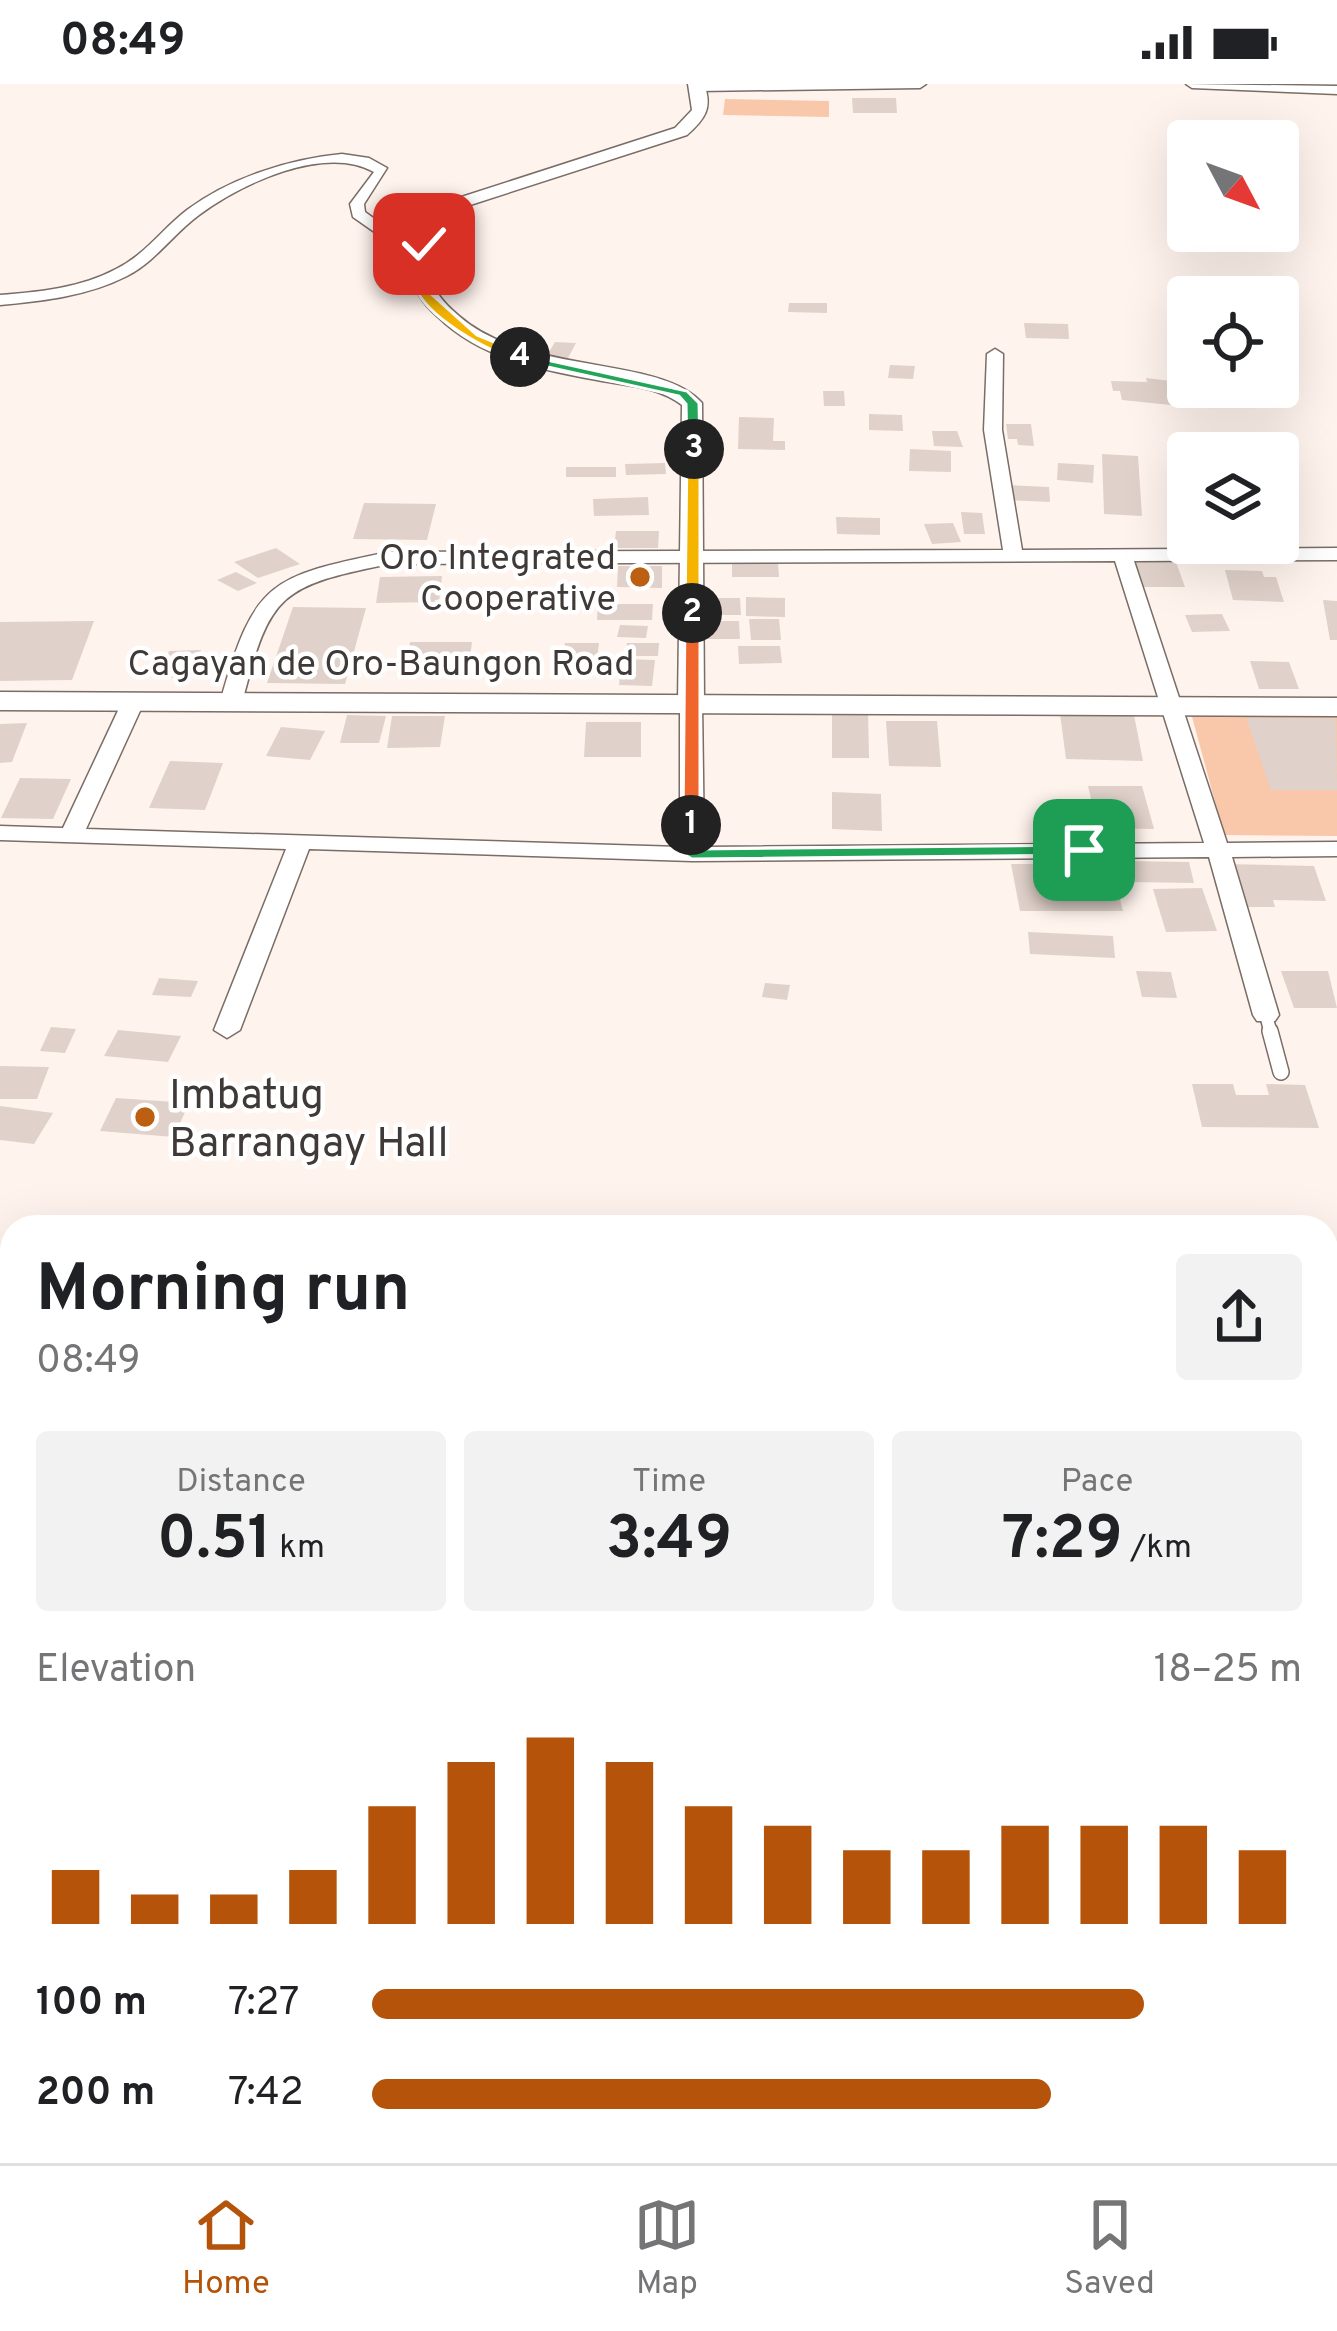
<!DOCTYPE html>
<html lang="en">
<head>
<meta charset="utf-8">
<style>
	:root { --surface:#fff; --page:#f2f2f2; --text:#202124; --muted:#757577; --line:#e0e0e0; --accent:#b45309 }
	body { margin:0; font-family:Overpass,sans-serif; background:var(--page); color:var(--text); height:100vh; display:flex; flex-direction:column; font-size:45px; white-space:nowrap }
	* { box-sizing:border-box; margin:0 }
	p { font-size:39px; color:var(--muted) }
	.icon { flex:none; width:66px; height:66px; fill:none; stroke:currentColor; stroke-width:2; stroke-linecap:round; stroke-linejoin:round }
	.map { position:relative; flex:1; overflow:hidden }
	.side { position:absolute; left:0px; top:1131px; width:1338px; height:948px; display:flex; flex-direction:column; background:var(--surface); border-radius:36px 36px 0 0; box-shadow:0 12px 48px #0002 }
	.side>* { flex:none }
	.needle { width:78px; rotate:131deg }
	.tools { position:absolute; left:1167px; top:36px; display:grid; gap:24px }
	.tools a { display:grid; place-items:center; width:132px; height:132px; border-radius:12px; background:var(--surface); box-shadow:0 12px 48px #0002; font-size:60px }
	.pin { position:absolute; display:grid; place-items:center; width:102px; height:102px; color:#fff; margin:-51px; border-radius:24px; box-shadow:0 6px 18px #0006 }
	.km { position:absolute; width:60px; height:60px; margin:-30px; border-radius:50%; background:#222; color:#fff; font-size:33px; line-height:60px; text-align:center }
	.round { display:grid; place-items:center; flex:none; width:126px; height:126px; border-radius:12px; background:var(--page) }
	.overview { display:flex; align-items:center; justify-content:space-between; height:204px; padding:0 36px }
	h1 { font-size:66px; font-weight:700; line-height:90px }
	.metrics { display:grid; grid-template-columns:repeat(3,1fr); gap:18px; height:204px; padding:12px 36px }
	.metrics div { display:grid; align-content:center; border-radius:12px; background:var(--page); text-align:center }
	.metrics b { font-size:60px; font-weight:700 }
	.metrics small { font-size:33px; font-weight:400 }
	.metrics p { font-size:33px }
	.chart { height:336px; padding:24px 36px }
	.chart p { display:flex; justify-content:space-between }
	.chart svg { width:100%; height:216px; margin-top:12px; stroke:var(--accent); stroke-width:6 }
	ul { padding:0 36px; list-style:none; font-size:39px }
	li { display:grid; grid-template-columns:192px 144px 1fr; align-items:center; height:90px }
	li i { height:30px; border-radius:15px; background:var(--accent) }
	.status { display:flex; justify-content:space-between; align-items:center; height:84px; padding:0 60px; background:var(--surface); direction:ltr }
	.status svg { height:33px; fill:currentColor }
	.dock { display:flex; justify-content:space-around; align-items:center; height:168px; border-top:3px solid var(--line); background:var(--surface); font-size:33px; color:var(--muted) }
	.dock a { display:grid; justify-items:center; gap:6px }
	.dock .on { color:var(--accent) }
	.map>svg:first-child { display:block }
</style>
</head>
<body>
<div class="status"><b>08:49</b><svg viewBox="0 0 49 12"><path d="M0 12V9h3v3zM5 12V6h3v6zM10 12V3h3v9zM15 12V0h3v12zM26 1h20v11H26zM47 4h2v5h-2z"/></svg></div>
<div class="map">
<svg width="1337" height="2079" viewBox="0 0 1337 2079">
	<rect width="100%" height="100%" fill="#fff3ed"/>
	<g fill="#f9c8aa">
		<path d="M725 15 829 17V33L723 31Z"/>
		<path d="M1191 629 1337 632V752L1224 751Z"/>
	</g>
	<g fill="#e0d2ca">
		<path d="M852 14H896L897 29H853Z"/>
		<path d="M789 219H827V229L788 228Z"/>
		<path d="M1024 239 1068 240 1069 255 1026 254Z"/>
		<path d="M555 258 576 259 568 274 546 273Z"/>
		<path d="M890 281 915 282 913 295 888 294Z"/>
		<path d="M1146 294 1188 299 1194 312H1188L1190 323 1122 316 1120 307H1113L1111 297 1147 298Z"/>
		<path d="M823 307H844L845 322H824Z"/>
		<path d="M869 330 902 331 903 347 869 346Z"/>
		<path d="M739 333 774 334 773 357H785V366L738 365Z"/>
		<path d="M1006 340H1031L1034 362 1018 361 1017 355H1008Z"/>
		<path d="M932 347H957L963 363 934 362Z"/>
		<path d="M910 365 951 367V388L909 387Z"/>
		<path d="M1102 370 1138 372 1142 432 1104 430Z"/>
		<path d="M665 379 666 390 626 391 625 380Z"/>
		<path d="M1058 379 1094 381 1093 399 1057 396Z"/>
		<rect x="566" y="383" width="50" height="10"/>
		<path d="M1008 401 1049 403 1050 418 1008 416Z"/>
		<path d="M648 413 649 431 594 432 593 415Z"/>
		<path d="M364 419 436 420 427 456 353 455Z"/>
		<path d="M961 428 982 429 985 450H964Z"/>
		<path d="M836 433 880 434V451L837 450Z"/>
		<path d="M953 439 961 458 932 460 924 440Z"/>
		<path d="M616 447H659L658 464H614Z"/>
		<path d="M276 464 300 480 258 494 234 478Z"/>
		<path d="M732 478H778L779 493H732Z"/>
		<path d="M1132 478H1176L1185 503H1141Z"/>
		<path d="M618 482H662V504L617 503Z"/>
		<path d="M1225 486 1262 487 1264 493H1276L1284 518 1233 516Z"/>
		<path d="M236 488 257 499 238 507 217 496Z"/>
		<path d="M442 492 439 518 376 519 380 493Z"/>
		<path d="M746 513 785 514V533L746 532Z"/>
		<path d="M696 514H740L741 531H697Z"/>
		<path d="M1323 516 1337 517V556H1330Z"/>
		<path d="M598 520H653L652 536H597Z"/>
		<path d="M293 523 366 524 345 600 267 599Z"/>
		<path d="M1222 530 1230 547 1192 548 1185 531Z"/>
		<path d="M749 535H779L781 556H751Z"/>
		<path d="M94 537 72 596 0 597V538Z"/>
		<path d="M702 537H739L740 555H702Z"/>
		<path d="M620 541 648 542 646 554 617 553Z"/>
		<path d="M410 558H472L468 588H404Z"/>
		<path d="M565 559H599L597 574 563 573Z"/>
		<path d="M627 559H659L658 572H626Z"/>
		<path d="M738 562H780L782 579 739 580Z"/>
		<path d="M201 566 194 593 161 594 169 567Z"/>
		<path d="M622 575 655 576 652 602 619 601Z"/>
		<path d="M1250 577 1289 578 1299 605H1259Z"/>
		<path d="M832 624H868L869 674H832Z"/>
		<path d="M1060 630 1134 631 1143 677 1066 675Z"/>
		<path d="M347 631 386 632 379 659H340Z"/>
		<path d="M392 632H445L440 663 387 664Z"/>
		<path d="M1246 634H1336L1337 706H1271Z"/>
		<path d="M886 637H937L941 683 889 682Z"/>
		<path d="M586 638H641V673H584Z"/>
		<path d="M27 639 12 678 0 679V640Z"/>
		<path d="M281 643 325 647 310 676 266 672Z"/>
		<path d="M170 677 223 679 205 726 149 724Z"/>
		<path d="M20 694 71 695 53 735 1 734Z"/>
		<path d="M1088 702H1142L1154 745 1098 744Z"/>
		<path d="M832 708 881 710 882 747 832 745Z"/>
		<path d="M1125 777 1189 778 1194 799 1129 798Z"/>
		<path d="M1011 780H1111L1123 827H1020Z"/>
		<path d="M1226 780 1314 782 1326 817 1273 816 1275 823H1239Z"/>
		<path d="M1202 804 1217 847 1166 848 1153 805Z"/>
		<path d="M1028 848 1113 852 1115 874 1030 870Z"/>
		<path d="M1136 887 1171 888 1177 914 1142 913Z"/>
		<path d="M1281 887H1328L1337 924H1294Z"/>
		<path d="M159 894 198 897 191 913 152 911Z"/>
		<path d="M765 899 790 901 787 916 762 913Z"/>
		<path d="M51 943 76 945 65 969 40 967Z"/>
		<path d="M118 946 181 952 168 978 104 972Z"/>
		<path d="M0 982 49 983 37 1015H0Z"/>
		<path d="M1192 1000H1233L1236 1011H1269L1266 1000 1305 1001 1319 1044 1202 1043Z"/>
		<path d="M116 1014 189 1019 174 1053 100 1047Z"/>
		<path d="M0 1022 53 1029 34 1060 0 1056Z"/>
	</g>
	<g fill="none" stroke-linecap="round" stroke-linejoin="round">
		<defs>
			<path id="service-far2" d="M1266 931 1271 950"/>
			<g id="service-far1">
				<path d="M1270 947 1281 988"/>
				<path d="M0 1425 12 1427"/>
			</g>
			<path id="service" d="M1326 1472 1337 1473"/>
			<g id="minor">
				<path d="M696 0H926L920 4 699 7 693 3Z"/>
				<path d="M1186 0 1337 2V10L1192 4Z"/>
				<path d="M342 70 369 74 387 84 364 120 365 128 393 148 429 157V163L383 154 353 133 350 120 374 88C324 60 241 100 199 131 173 150 156 177 127 192 88 212 43 217 0 221V211C40 208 80 204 116 185 145 171 162 145 187 126 230 94 289 75 342 70Z"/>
				<path d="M995 265 1003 270 1002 346 1022 466 1337 464V476L1134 477 1227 759 1337 758V772L1232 773 1279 931 1275 937H1257L1253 931 1209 773 692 777 309 765 240 946 227 954 214 946 286 765 0 756V742L63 744 123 616 134 610 145 616 86 745 680 763V618L691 612 702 618 704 763 1204 759 1115 477 389 480C281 502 270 509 243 615L232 621 221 615C254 497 271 492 389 468L1003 466 984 346 987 270Z"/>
			</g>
			<path id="tertiary" d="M688 0H704C713 24 705 35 687 51L464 123C442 140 428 156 430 185 431 206 444 219 459 232 527 292 660 271 702 319L704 618 691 626 678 618 682 321C658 303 630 302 602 297 543 286 482 276 438 233 424 221 412 204 411 185 410 153 427 133 452 116L675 44 692 26Z"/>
			<path id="secondary" d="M0 608 1337 614V632L0 626Z"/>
		</defs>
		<use href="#service-far2" stroke="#796d65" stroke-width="15"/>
		<use href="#service-far1" stroke="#796d65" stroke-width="18"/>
		<use href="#service" stroke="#796d65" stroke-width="21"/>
		<use href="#minor" stroke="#796d65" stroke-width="3"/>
		<use href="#tertiary" stroke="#796d65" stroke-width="3"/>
		<use href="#secondary" stroke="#796d65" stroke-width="3"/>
		<use href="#service-far2" stroke="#fff" stroke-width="12"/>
		<use href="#service-far1" stroke="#fff" stroke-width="15"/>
		<use href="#service" stroke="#fff" stroke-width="18"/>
		<use href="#minor" fill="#fff" fill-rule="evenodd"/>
		<use href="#tertiary" fill="#fff" fill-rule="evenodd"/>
		<use href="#secondary" fill="#fff" fill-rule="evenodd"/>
	</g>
	<path fill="#22a559" stroke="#fff" stroke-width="3" d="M685 738 700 741V765L1084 761 1093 766 1084 771 692 775 683 770Z"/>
	<path fill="#f0652b" stroke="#fff" stroke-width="3" d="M692 525 700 529V741L691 746 683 741 685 529Z"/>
	<path fill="#f5b400" stroke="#fff" stroke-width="3" d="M694 362 700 365V529L692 534 685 529 687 365Z"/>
	<path fill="#22a559" stroke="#fff" stroke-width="3" d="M520 270 687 307 699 319 700 365 694 369 687 365 686 320 679 312 516 276Z"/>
	<path fill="#f5b400" stroke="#fff" stroke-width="3" d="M424 157 430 160 425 181 428 207 477 251 525 271V276C495 274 433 236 418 209 411 195 416 174 419 160Z"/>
	<g fill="#bd5f12" stroke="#fff" stroke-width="4.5">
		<circle cx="640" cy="493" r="12"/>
		<circle cx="145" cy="1033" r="12"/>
	</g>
	<g text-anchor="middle" stroke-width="9" stroke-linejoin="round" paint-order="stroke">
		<g font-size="36" fill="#3f3a37" stroke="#fff" text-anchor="end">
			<text x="616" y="485">Oro Integrated<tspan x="616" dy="41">Cooperative</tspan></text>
		</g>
		<g font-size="36" fill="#3f3a37" stroke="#fff">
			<text x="381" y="591">Cagayan de Oro-Baungon Road</text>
		</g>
		<g font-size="42" fill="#3f3a37" stroke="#fff" text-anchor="start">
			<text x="169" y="1024">Imbatug<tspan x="169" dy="48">Barrangay Hall</tspan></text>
		</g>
	</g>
</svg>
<div class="tools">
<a><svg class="needle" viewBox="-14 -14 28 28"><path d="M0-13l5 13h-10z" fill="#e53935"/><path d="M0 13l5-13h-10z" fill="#757577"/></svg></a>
<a><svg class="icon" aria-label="locate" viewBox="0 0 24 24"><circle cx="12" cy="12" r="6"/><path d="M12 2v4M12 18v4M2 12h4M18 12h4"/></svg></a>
<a><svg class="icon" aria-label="layers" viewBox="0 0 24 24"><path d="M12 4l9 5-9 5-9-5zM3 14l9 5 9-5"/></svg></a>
</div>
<div class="pin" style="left:1084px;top:766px;background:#1e9e55"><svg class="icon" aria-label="arrive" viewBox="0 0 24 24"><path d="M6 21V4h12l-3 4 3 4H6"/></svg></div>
<div class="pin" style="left:424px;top:160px;background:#d93025"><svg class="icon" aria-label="check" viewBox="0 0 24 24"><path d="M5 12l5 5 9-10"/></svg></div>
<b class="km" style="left:691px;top:741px">1</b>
<b class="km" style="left:692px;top:529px">2</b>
<b class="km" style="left:694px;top:365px">3</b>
<b class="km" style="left:520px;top:273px">4</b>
<section class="side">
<div class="overview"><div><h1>Morning run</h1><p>08:49</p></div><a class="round"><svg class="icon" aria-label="share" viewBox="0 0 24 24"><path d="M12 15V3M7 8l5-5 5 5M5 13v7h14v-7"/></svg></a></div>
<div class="metrics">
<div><p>Distance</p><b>0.51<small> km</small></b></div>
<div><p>Time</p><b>3:49</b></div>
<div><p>Pace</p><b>7:29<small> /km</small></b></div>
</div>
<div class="chart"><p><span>Elevation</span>18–25 m</p>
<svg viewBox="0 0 160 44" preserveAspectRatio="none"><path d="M5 44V33M15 44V38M25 44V38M35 44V33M45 44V20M55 44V11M65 44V6M75 44V11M85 44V20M95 44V24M105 44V29M115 44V29M125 44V24M135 44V24M145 44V24M155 44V29"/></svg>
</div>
<ul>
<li><b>100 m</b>7:27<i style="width:83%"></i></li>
<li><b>200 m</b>7:42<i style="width:73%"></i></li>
</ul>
</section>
</div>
<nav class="dock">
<a class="on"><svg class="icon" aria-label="home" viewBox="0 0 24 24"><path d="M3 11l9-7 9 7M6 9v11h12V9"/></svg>Home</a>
<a><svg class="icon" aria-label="map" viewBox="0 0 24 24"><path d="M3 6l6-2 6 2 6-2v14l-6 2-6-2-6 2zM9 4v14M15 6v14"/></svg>Map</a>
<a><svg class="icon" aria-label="saved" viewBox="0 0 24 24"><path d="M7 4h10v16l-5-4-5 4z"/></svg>Saved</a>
</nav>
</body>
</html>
